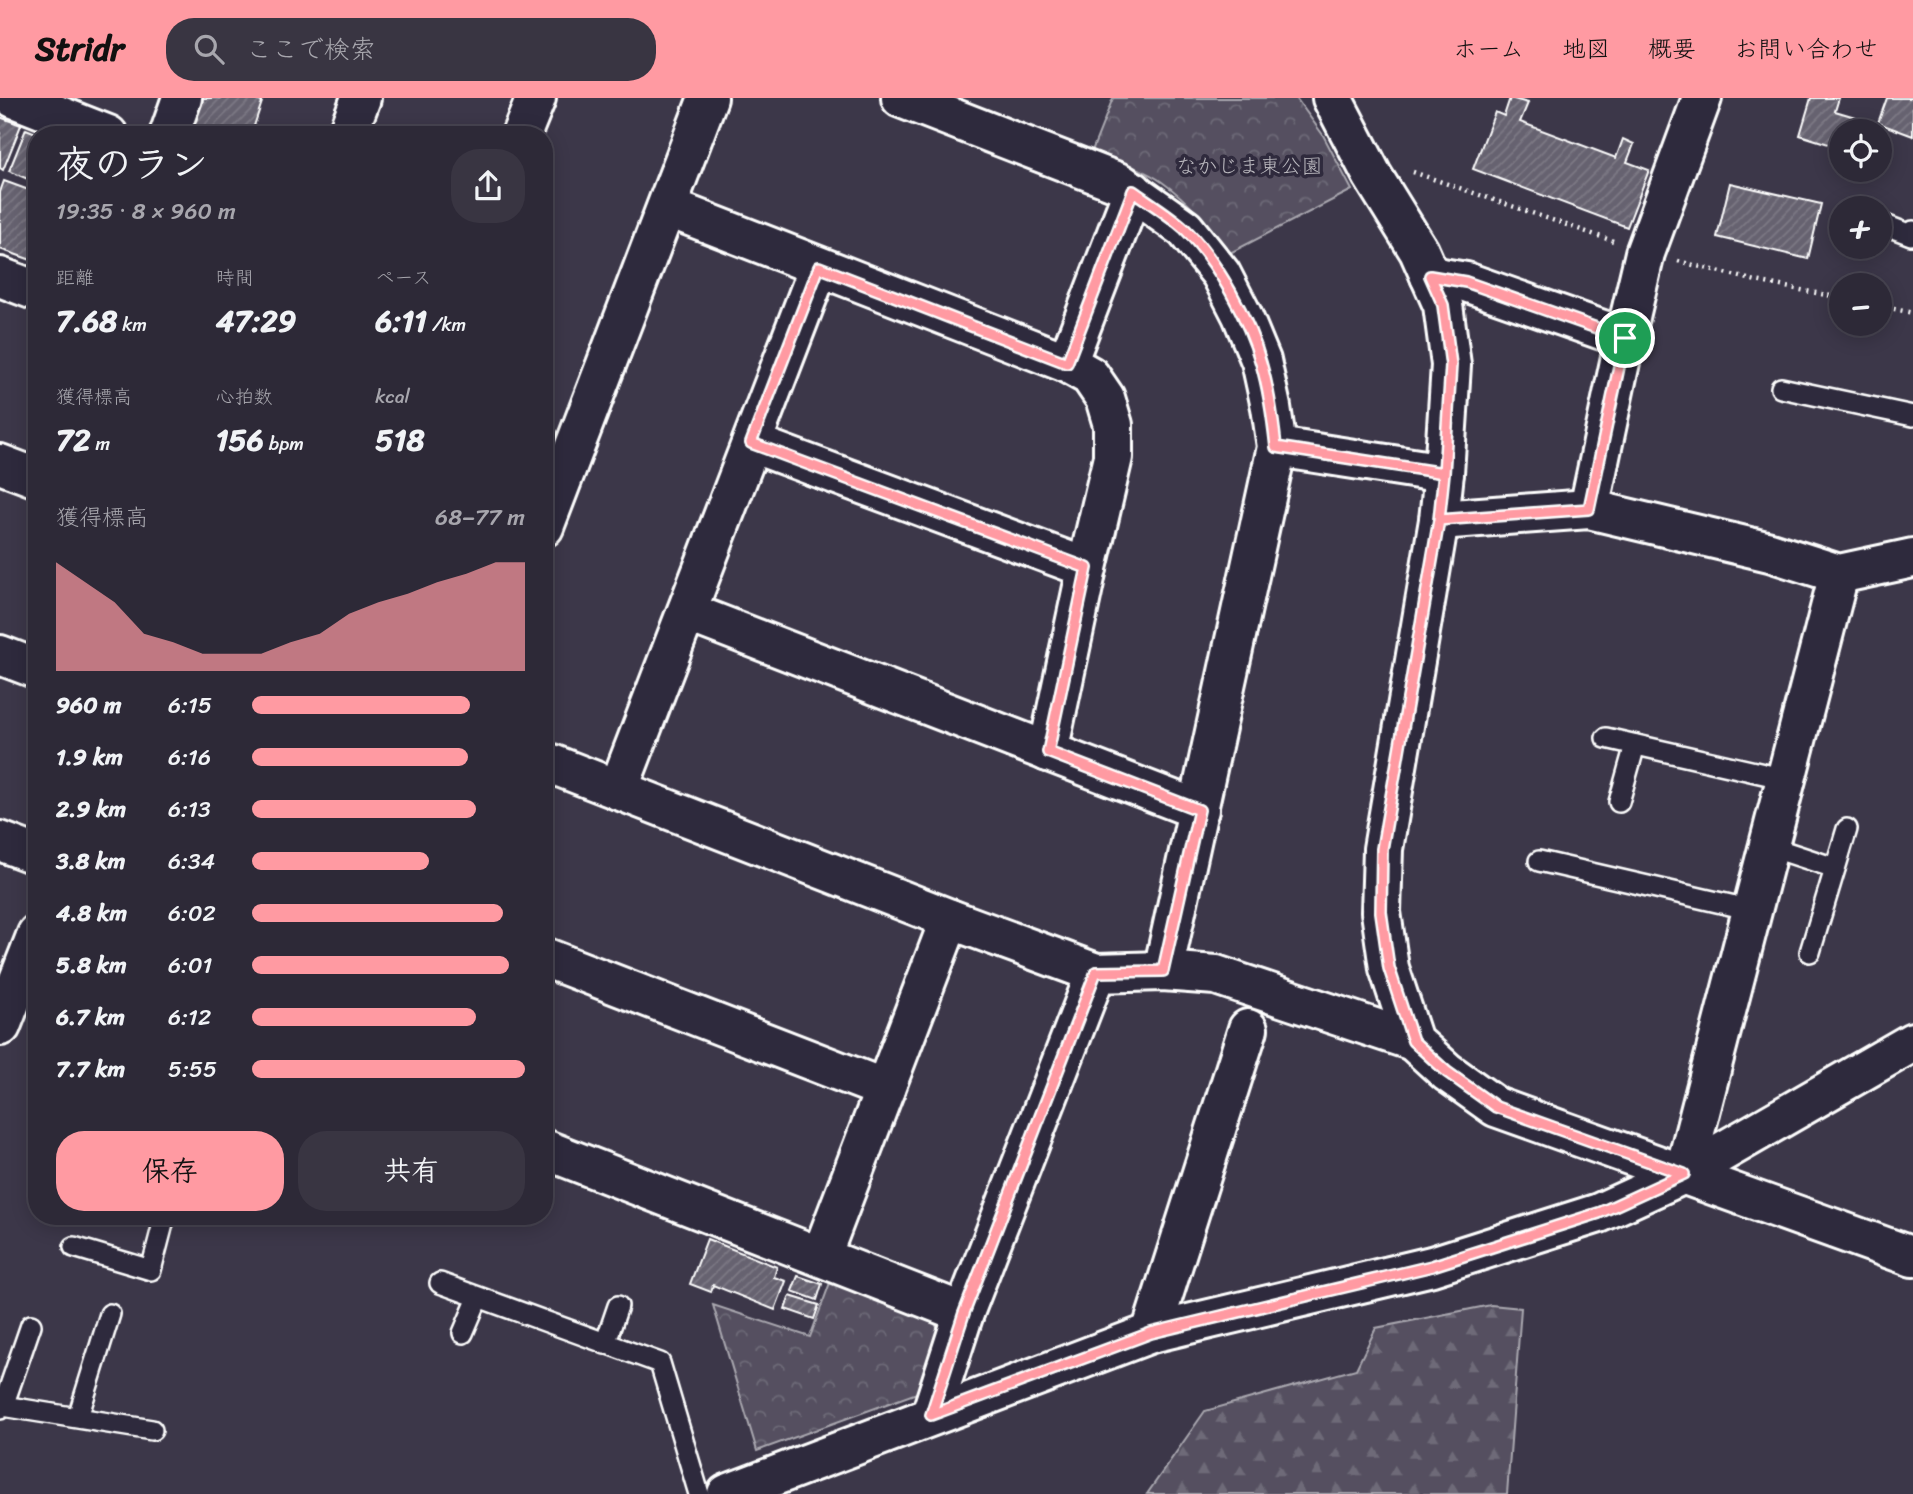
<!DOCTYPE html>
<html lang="ja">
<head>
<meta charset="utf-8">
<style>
	:root { --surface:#2d2937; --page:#393542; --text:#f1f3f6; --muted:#a7a6ad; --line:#484552; --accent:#ff9aa2 }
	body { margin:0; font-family:Sriracha,"Klee One",sans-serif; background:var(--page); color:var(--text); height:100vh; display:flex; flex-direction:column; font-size:26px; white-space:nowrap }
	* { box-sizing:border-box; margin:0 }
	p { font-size:23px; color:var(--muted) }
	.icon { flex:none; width:38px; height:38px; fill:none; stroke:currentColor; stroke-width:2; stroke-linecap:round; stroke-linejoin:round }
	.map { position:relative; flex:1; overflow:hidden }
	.details { position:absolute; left:28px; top:28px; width:525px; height:1099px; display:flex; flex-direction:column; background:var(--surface); border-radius:28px; box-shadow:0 4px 18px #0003,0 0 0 2px var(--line) }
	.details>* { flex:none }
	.fabs { position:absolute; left:1829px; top:21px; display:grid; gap:14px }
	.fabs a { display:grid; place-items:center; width:63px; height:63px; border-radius:50%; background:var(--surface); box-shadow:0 4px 18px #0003,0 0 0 2px var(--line); font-size:35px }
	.pin { position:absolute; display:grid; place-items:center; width:60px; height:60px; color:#fff; margin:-30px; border:4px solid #fff; border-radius:50%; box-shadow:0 2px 7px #0007 }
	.round { display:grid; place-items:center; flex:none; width:74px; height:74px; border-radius:28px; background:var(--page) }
	.headline { display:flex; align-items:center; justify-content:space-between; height:119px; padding:0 28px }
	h1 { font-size:38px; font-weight:700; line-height:52px }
	.figures { display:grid; grid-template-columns:repeat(3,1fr); gap:10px; height:119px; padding:7px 28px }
	.figures div { display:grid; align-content:center }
	.figures b { font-size:30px; font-weight:700 }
	.figures small { font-size:19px; font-weight:400 }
	.figures p { font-size:19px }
	.chart { height:196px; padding:14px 28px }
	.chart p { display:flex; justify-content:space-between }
	.chart svg { width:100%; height:126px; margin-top:7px; fill:var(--accent); opacity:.7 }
	.cta { display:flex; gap:14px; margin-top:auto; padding:14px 28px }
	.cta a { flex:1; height:80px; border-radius:28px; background:var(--accent); color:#111; font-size:28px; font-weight:700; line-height:80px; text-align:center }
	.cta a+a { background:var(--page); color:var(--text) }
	ul { padding:0 28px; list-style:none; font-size:23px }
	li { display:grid; grid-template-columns:112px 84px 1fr; align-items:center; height:52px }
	li i { height:18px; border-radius:9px; background:var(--accent) }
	header { display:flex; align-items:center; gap:42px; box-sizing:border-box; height:98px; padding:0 35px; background:var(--accent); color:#111 }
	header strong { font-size:33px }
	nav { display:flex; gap:38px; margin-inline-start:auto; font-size:24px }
	.search { width:490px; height:63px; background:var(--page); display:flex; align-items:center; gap:18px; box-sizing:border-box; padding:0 24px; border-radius:28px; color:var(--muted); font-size:26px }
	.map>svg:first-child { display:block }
</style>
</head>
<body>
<header>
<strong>Stridr</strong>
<div class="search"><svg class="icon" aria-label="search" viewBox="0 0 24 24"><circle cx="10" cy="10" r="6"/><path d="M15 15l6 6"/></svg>ここで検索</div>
<nav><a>ホーム</a><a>地図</a><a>概要</a><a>お問い合わせ</a></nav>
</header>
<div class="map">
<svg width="1913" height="1396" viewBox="0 0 1913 1396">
	<defs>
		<pattern id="forest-firs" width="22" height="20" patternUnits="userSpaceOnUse" patternTransform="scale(1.75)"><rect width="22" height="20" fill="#555060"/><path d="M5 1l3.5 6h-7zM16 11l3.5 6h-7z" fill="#6e6a78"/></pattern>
		<pattern id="park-crowns" width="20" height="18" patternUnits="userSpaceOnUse" patternTransform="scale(1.75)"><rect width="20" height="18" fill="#555060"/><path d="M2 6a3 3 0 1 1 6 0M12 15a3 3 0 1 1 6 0" fill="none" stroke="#6e6a78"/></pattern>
		<pattern id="building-hatch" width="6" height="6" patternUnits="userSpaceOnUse" patternTransform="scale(1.75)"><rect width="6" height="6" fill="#666270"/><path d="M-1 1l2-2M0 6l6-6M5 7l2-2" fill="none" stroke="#7d7a85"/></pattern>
	</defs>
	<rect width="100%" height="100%" fill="#3c3749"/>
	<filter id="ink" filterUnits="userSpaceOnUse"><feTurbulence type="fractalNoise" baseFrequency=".0143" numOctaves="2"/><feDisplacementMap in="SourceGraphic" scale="14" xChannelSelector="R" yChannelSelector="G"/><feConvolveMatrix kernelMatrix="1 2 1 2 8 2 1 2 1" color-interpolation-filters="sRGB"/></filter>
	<g filter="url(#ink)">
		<path fill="url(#forest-firs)" stroke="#aaa8b0" stroke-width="2" d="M1491 1207 1521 1210 1507 1396H1147L1205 1313 1356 1271 1376 1230Z"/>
		<g fill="url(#park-crowns)" stroke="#aaa8b0" stroke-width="2">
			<path d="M1113 0H1296L1323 37 1352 92 1230 155C1210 129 1189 103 1162 84 1144 71 1113 61 1092 53Z"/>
			<path d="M831 1182 932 1220 940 1235 917 1295 757 1353 713 1207 810 1239Z"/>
		</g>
		<g fill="url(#building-hatch)" stroke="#fff" stroke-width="2">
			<path d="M199 0H250L262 4 251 37 187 35Z"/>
			<path d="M1510 0 1528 5 1520 24 1616 60 1623 41 1634 46 1627 64 1649 72 1627 129 1473 71 1495 14 1504 18Z"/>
			<path d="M1811 0H1839L1835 13 1862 21 1859 33H1841V50L1800 37Z"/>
			<path d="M1887 0H1913V38L1878 25Z"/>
			<path d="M0 19 21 27 3 72 0 70Z"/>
			<path d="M26 31 41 37H37V85L9 73Z"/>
			<path d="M4 83 37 95V164L0 151V94Z"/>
			<path d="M1730 85 1821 106 1808 161 1717 139Z"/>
			<path d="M707 1141 777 1169 774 1179 786 1183 775 1212 713 1187 711 1194 690 1186Z"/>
			<path d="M798 1178 822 1186 817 1202 792 1193Z"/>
			<path d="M790 1198 819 1207 814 1221 785 1211Z"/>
		</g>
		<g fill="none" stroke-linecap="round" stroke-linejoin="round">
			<defs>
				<g id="lane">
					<path d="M1880 125 1911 137 1913 133"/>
					<path d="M1781 290 1913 318"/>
					<path d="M1606 640 1786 681"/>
					<path d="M1619 704 1635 647"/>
					<path d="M1768 748 1835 770"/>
					<path d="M1539 763 1752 812"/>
					<path d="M1810 854 1847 731"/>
					<path d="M74 1149 151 1172 165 1118"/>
					<path d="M440 1185 660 1265 699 1396"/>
					<path d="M463 1235 478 1200"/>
					<path d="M605 1246 618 1208"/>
					<path d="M3 1308 152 1332"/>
					<path d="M0 1311 3 1308 31 1227"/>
					<path d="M78 1319 110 1216"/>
				</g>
				<g id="street">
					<path d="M14 0 108 37"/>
					<path d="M901 0 1120 85 1185 131 1221 176 1242 217 1261 263 1271 309 1277 349 1163 873"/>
					<path d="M169 37 182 0"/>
					<path d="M347 37 361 0"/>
					<path d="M521 37 536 0"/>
					<path d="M667 109 1067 265 1090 278 1105 300 1113 327V359L1087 470 1048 654"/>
					<path d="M1430 178 1466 184 1625 240"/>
					<path d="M0 179 37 193"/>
					<path d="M1067 265 1133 93"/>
					<path d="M752 345 1087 470"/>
					<path d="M1277 349 1444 375"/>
					<path d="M0 366 37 380"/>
					<path d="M1589 411 1625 240 1645 155 1702 0"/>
					<path d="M1439 422 1589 411 1770 454 1839 476 1913 460"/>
					<path d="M544 429 708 0"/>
					<path d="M687 514 1199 712"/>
					<path d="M0 557 37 571"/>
					<path d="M544 663 950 821 1096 875 1163 873 1216 877 1413 943"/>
					<path d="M618 692 819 169"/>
					<path d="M0 743 37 757"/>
					<path d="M544 859 885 991"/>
					<path d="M0 927 1 928 37 836"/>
					<path d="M544 1051 964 1215"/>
					<path d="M1684 1076 1839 476"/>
					<path d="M821 1158 950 821"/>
					<path d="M1151 1235 1248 931"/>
					<path d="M931 1317 964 1215 1096 875"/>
				</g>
				<g id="secondary">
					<path d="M1332 0 1372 77 1419 153 1443 207 1451 267 1444 375 1439 422 1383 751 1381 814 1389 870 1413 943 1447 974 1496 1009 1913 1159"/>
					<path d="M727 1396 1151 1235 1432 1168 1599 1115 1684 1076 1913 944"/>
				</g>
			</defs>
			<use href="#lane" stroke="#fff" stroke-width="24"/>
			<use href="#street" stroke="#fff" stroke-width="44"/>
			<use href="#secondary" stroke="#fff" stroke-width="44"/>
			<g stroke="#fff" stroke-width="4.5" stroke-dasharray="2 5" stroke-linecap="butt">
				<path d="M1413 74 1613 143"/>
				<path d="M1678 163 1756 183 1841 200"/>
				<path d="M1880 208 1913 215"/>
			</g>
			<use href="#lane" stroke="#2f2a3d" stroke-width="19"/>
			<use href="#street" stroke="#2f2a3d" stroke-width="38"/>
			<use href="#secondary" stroke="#2f2a3d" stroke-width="38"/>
		</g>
	</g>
	<g fill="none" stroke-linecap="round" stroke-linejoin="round" filter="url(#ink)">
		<defs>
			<path id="route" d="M1625 240 1589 411 1439 422 1444 375 1276 349C1273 321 1269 292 1261 265 1249 221 1217 163 1185 131 1170 117 1150 105 1133 93L1067 265 819 169 751 345 1087 470 1048 654 1199 712 1163 873 1096 874 964 1215 931 1317 1151 1235 1432 1168 1599 1115 1684 1076 1496 1009 1447 974 1413 943 1389 870 1381 814 1382 751 1439 422 1444 375 1451 267 1443 207 1430 178 1466 184 1625 240"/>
		</defs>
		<use href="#route" stroke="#fff" stroke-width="14"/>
		<use href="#route" stroke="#ff9aa2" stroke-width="9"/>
	</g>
	<g text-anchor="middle" stroke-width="7" stroke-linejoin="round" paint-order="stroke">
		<g font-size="21" fill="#bbb9bf" stroke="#2f2a3d">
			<text x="1249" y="75">なかじま東公園</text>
		</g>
	</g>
</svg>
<div class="fabs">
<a><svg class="icon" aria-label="locate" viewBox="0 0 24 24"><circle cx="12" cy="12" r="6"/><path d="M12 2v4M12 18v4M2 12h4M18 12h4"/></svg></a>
<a>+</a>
<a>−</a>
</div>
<div class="pin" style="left:1625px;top:240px;background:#1e9e55"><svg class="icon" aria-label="arrive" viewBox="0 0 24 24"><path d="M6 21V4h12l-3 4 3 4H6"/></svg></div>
<section class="details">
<div class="headline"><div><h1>夜のラン</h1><p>19:35 · 8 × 960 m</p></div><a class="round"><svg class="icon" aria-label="share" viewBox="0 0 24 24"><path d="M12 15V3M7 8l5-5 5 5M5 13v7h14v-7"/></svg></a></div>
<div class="figures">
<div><p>距離</p><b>7.68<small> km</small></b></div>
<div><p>時間</p><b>47:29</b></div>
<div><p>ペース</p><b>6:11<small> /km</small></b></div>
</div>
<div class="figures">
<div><p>獲得標高</p><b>72<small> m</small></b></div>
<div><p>心拍数</p><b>156<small> bpm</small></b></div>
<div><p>kcal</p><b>518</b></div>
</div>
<div class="chart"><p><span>獲得標高</span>68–77 m</p>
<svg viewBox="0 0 160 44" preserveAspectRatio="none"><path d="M0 44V6L10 13L20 20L30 31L40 34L50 38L60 38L70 38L80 34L90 31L100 24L110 20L120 17L130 13L140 10L150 6L160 6V44z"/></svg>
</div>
<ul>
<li><b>960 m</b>6:15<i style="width:80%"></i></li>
<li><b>1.9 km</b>6:16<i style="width:79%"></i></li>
<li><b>2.9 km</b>6:13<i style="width:82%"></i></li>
<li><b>3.8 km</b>6:34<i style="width:65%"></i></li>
<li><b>4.8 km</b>6:02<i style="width:92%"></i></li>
<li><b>5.8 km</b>6:01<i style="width:94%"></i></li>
<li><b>6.7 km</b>6:12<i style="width:82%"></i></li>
<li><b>7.7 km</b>5:55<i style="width:100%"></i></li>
</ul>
<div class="cta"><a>保存</a><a>共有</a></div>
</section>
</div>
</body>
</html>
